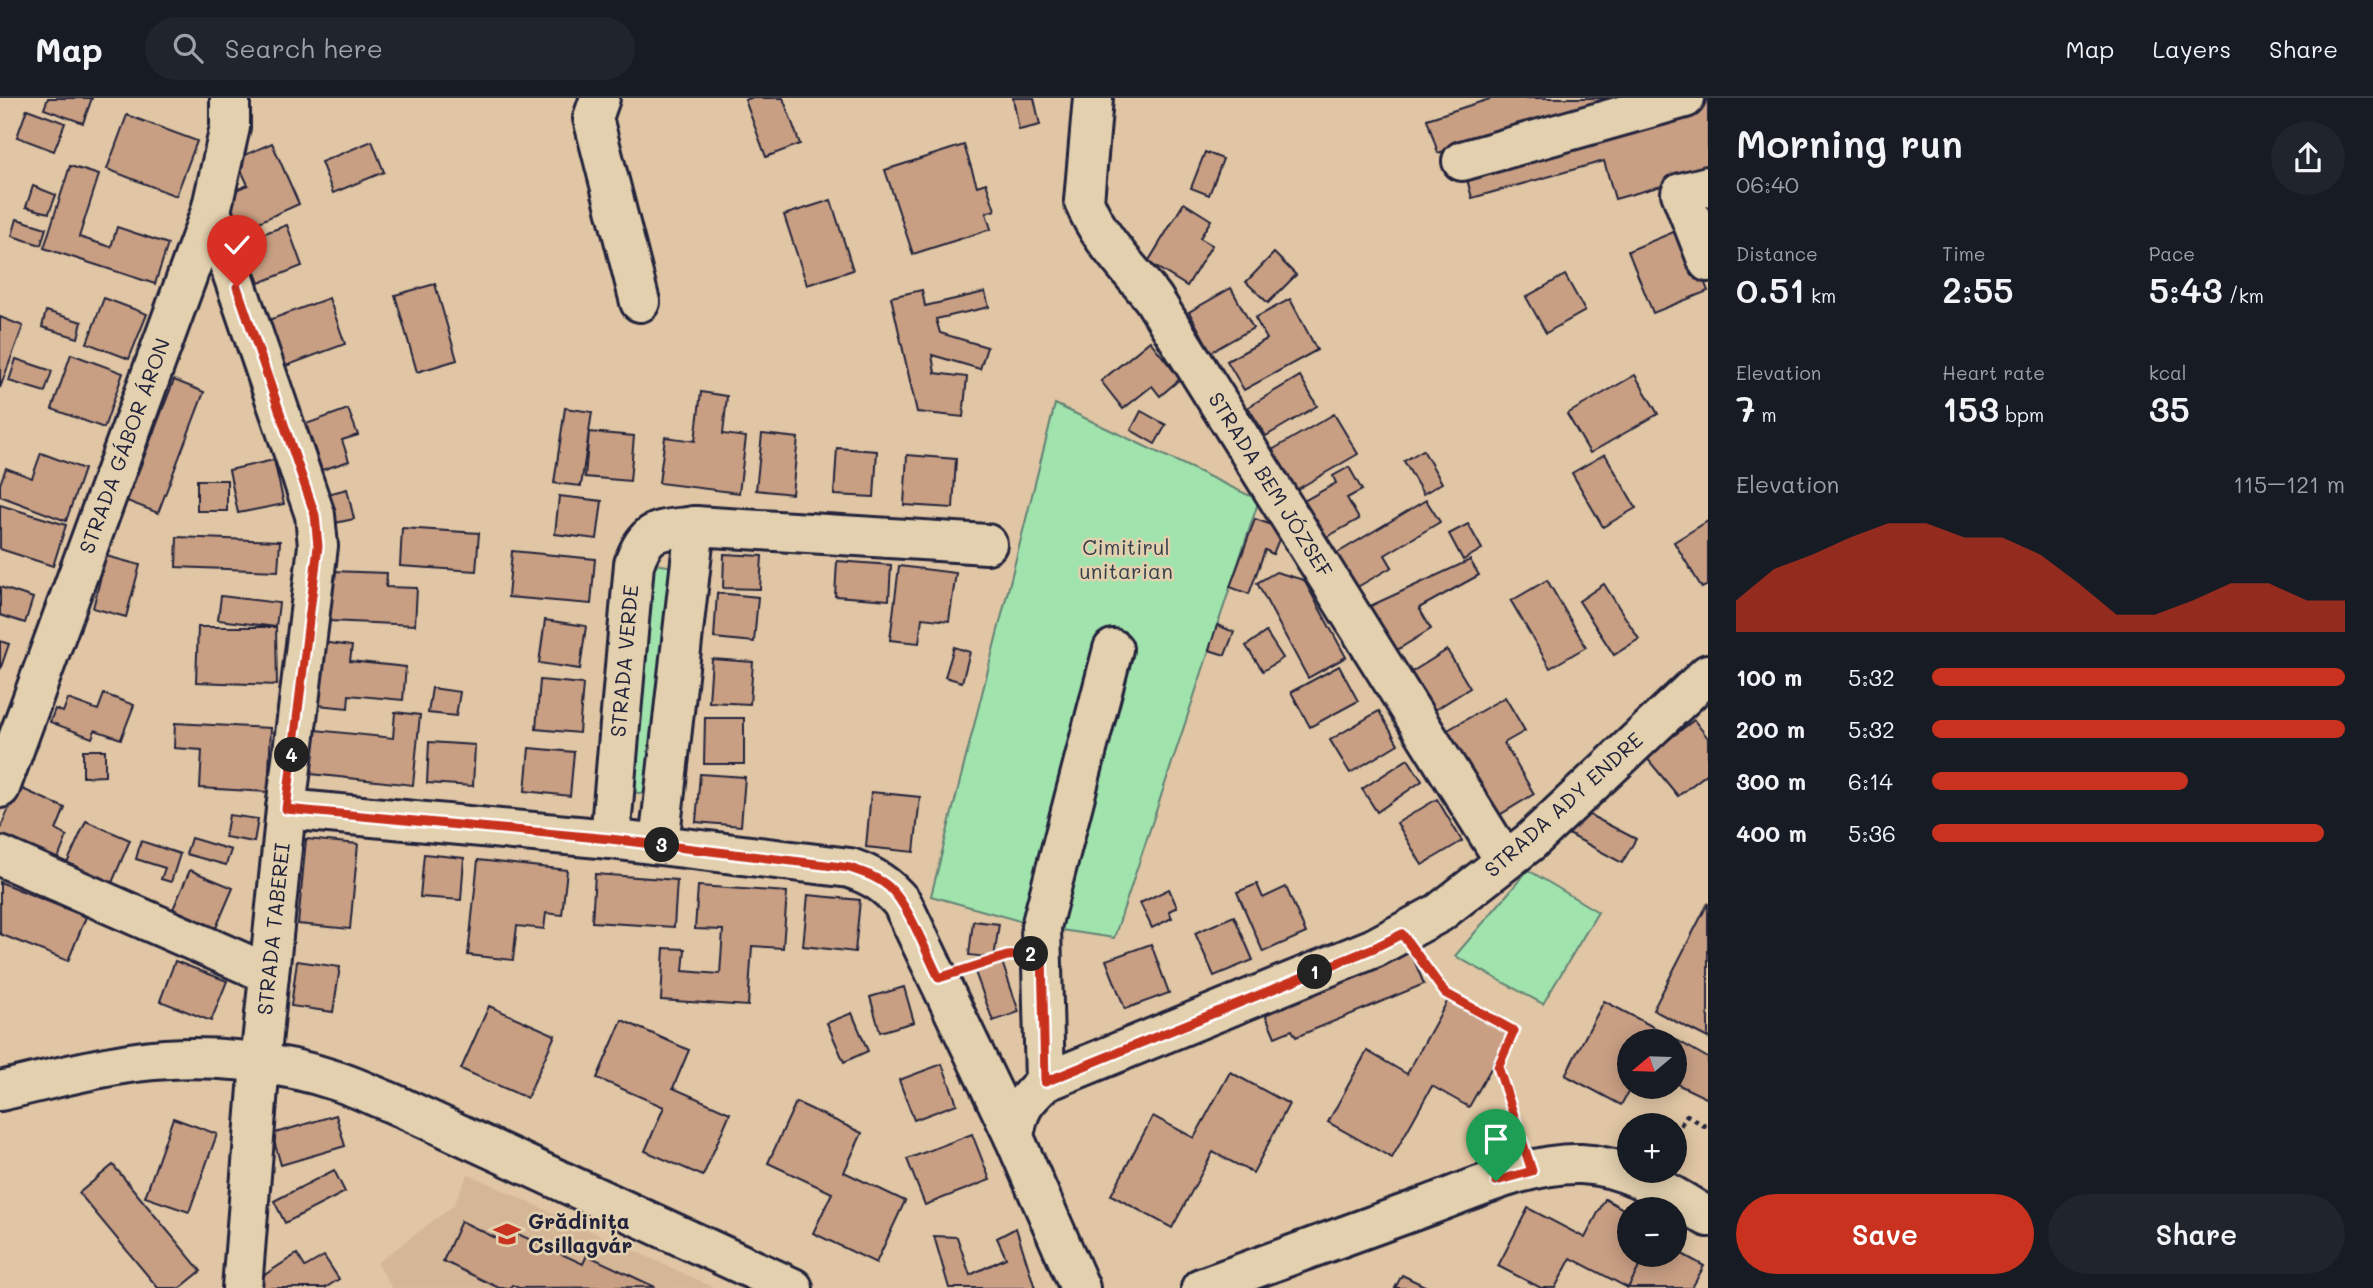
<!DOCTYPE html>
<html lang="en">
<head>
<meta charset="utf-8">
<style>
	:root { --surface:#171b24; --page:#20242c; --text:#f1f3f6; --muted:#9ea1a6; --line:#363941; --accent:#c8321e }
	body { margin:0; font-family:Mali,sans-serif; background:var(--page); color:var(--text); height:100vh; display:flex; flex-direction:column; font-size:26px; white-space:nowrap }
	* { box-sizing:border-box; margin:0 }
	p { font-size:23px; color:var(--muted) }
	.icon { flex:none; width:38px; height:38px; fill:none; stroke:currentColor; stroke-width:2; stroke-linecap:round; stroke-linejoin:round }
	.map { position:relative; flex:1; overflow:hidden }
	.sheet { display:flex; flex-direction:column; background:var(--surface); width:665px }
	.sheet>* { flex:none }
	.needle { width:46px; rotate:251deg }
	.tools { position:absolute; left:1617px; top:931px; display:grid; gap:14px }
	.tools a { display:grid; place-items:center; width:70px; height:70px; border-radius:50%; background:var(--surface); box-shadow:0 4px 18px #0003; font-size:35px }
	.pin { position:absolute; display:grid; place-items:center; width:60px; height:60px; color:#fff; margin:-72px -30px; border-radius:50% 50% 50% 0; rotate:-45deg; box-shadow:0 0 7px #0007 }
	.pin .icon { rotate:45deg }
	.km { position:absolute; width:35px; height:35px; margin:-18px; border-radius:50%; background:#222; color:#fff; font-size:19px; line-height:35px; text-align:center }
	.round { display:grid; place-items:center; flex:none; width:74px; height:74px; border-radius:37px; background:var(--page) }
	.overview { display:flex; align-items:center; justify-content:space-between; height:119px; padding:0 28px }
	h1 { font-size:38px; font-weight:600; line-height:52px }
	.stats { display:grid; grid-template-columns:repeat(3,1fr); gap:10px; height:119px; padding:7px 28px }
	.stats div { display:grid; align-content:center }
	.stats b { font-size:35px; font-weight:600 }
	.stats small { font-size:19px; font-weight:400 }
	.stats p { font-size:19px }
	.chart { height:196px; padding:14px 28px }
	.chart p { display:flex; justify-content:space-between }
	.chart svg { width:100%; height:126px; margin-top:7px; fill:var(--accent); opacity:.7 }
	.cta { display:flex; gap:14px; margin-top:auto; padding:14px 28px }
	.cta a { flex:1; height:80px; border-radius:42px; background:var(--accent); color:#fff; font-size:28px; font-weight:600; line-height:80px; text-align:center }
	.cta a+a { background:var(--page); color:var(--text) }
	ul { padding:0 28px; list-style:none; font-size:23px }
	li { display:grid; grid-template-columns:112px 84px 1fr; align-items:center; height:52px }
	li i { height:18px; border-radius:9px; background:var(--accent) }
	header { display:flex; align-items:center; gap:42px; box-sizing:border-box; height:98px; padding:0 35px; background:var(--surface); border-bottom:2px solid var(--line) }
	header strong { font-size:33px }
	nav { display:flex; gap:38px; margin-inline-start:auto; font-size:24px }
	.search { width:490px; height:63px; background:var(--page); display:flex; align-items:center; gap:18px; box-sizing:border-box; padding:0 24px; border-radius:38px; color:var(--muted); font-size:26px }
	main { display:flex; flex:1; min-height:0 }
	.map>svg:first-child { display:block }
</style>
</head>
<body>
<header>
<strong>Map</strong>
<div class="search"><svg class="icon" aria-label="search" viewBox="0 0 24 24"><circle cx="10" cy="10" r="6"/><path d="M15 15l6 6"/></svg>Search here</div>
<nav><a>Map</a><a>Layers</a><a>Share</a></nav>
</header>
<main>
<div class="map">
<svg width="1708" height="1190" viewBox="0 0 1708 1190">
	<rect width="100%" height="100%" fill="#e0c6a4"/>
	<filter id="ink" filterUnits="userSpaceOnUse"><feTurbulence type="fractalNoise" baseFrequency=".0143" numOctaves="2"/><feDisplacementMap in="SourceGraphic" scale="14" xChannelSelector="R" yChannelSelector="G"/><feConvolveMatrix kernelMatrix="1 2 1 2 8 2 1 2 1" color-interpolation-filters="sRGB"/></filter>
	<g filter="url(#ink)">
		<path fill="#d5b798" d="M468 1076 715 1190H392L377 1165 453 1108Z"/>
		<g fill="#a1e3ad" stroke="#628274" stroke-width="2">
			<path d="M1055 306 1259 402 1114 840 1041 829 931 798Z"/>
			<path d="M647 465 682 470 657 698 627 693Z"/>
			<path d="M1528 772 1598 814 1543 906 1455 858Z"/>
		</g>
		<g fill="#c89f83" stroke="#22223b" stroke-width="2">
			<path d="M48 0H92L83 25 44 11Z"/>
			<path d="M750 0H783L800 46 766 59 745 2Z"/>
			<path d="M1013 0H1034L1040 27 1019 32Z"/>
			<path d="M1493 0H1614L1438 55 1427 21Z"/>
			<path d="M1708 1V75L1615 101 1604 63 1472 100 1464 70Z"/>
			<path d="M27 11 65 25 54 53 17 39Z"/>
			<path d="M127 17 197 43 176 98 107 71Z"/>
			<path d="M372 43 384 74 333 95 321 64Z"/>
			<path d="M272 45 299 106 241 132 226 96 248 87 236 61Z"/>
			<path d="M964 47 977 88 986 85 995 112 986 115 991 131 913 156 885 72Z"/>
			<path d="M1205 54 1223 61 1209 97 1191 90Z"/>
			<path d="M70 68 99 77 79 139 111 149 117 129 168 146 155 186 44 150Z"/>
			<path d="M33 88 56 97 49 115 26 109Z"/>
			<path d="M831 102 853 172 807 187 784 117Z"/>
			<path d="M1184 105 1211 122 1200 140 1212 147 1187 188 1148 164Z"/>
			<path d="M17 121 46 130 41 147 12 138Z"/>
			<path d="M287 127 302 168 259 185 243 143Z"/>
			<path d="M1683 130 1708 193 1653 215 1628 153Z"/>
			<path d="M1274 155 1296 177 1268 205 1246 184Z"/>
			<path d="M1565 177 1585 213 1546 235 1526 199Z"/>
			<path d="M435 186 457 262 417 274 395 197Z"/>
			<path d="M1231 190 1253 230 1211 254 1189 214Z"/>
			<path d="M922 192 925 208 985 194 989 209 936 221 940 235 987 249 980 271 932 257 935 275 967 279 963 319 917 314 891 199Z"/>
			<path d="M104 200 147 216 129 261 87 245Z"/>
			<path d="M329 200 345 246 283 269 266 223Z"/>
			<path d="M1290 201 1317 252 1244 292 1227 263 1267 241 1255 220Z"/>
			<path d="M46 213 82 224 78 240 42 229Z"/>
			<path d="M0 219 23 228 0 290Z"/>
			<path d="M1150 243 1180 281 1160 298 1152 288 1123 311 1101 283Z"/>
			<path d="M71 256 123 275 104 330 52 311Z"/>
			<path d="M16 261 52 273 45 294 9 283Z"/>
			<path d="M1635 277 1658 316 1590 355 1567 316Z"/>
			<path d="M1300 278 1317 308 1266 338 1248 309Z"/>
			<path d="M174 282 204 294 158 415 127 403Z"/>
			<path d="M701 294 727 298 723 336 746 339 739 395 659 385 665 339 695 343Z"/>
			<path d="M565 310 592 314 581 388 554 385Z"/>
			<path d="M348 311 358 337 342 342 349 363 322 372 306 326Z"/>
			<path d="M1141 313 1166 327 1155 346 1131 332Z"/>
			<path d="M1334 316 1358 356 1296 392 1272 352Z"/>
			<path d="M589 334 634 338 630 383 585 379Z"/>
			<path d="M762 336 798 340 792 396 756 392Z"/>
			<path d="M837 350 877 353 874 399 834 397Z"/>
			<path d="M1423 352 1442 385 1423 396 1404 363Z"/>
			<path d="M41 355 84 371 66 423 0 398V386L6 370 32 380Z"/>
			<path d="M1605 356 1636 410 1603 429 1572 375Z"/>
			<path d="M907 357 956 361 953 410 904 407Z"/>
			<path d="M274 362 284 406 238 415 229 372Z"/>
			<path d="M1349 369 1362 392 1347 400 1359 421 1325 440 1304 403 1336 385 1333 378Z"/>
			<rect x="197" y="382" width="30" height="31"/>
			<path d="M347 391 354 421 335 425 328 396Z"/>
			<path d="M559 398 602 403 597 441 555 436Z"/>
			<path d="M1426 402 1440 424 1385 457 1392 469 1354 491 1334 457Z"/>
			<path d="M0 407 66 427 53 468 0 451Z"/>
			<path d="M1255 421 1283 431 1273 456 1265 452 1249 496 1230 489Z"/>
			<path d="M1708 423V487L1702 490 1674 444Z"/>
			<path d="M1468 426 1482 451 1463 462 1449 436Z"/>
			<path d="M402 430 479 435 476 473 400 468Z"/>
			<path d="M177 439 280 443 278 473 176 469Z"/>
			<path d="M512 453 595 461 591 506 508 499Z"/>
			<path d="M724 456 762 458 760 491 723 490Z"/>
			<path d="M106 458 140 467 126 519 93 510Z"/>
			<path d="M1470 462 1479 477 1419 510 1431 531 1392 555 1368 509Z"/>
			<path d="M837 463 891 467 889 502 835 498Z"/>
			<path d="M899 468 956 475 949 523 922 520 919 545 890 542Z"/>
			<path d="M331 473 387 475 386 489 417 490 415 527 329 523Z"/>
			<path d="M1276 474 1304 482 1346 559 1308 580 1257 485Z"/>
			<path d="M1547 482 1586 549 1550 570 1511 503Z"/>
			<path d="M1604 486 1639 541 1614 557 1579 503Z"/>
			<path d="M0 489 33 500 25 525 0 517Z"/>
			<path d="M717 495 758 499 754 544 714 540Z"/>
			<path d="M221 498 279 505 276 529 218 522Z"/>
			<path d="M545 522 586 528 580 571 539 565Z"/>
			<path d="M1217 527 1234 534 1225 557 1209 552Z"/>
			<path d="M198 529H276L277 587 196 584Z"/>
			<path d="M1266 534 1283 560 1263 573 1246 548Z"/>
			<path d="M0 543 9 546 0 572Z"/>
			<path d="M314 543 352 548 350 563 406 569 403 602 349 597 348 610 307 606Z"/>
			<path d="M954 549 970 554 962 584 945 579Z"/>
			<path d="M1447 552 1470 590 1433 613 1410 575Z"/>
			<path d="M712 561 753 564 750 606 709 604Z"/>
			<path d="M1339 568 1358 603 1310 629 1291 594Z"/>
			<path d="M540 582 583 586 579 635 536 631Z"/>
			<path d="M432 590 460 594 456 618 428 615Z"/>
			<path d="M104 596 134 607 121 641 95 632 92 640 50 624 55 611 63 614 68 601 98 612Z"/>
			<path d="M1505 599 1525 633 1504 645 1534 696 1496 719 1446 633Z"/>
			<path d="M1379 613 1398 646 1350 675 1330 642Z"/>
			<path d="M395 614 420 617 413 687 302 675 306 631 393 640Z"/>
			<path d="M705 620H744V666H704Z"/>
			<path d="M1694 622 1708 640V675L1678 698 1646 659Z"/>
			<path d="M175 625 271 630 268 694 200 690 202 652 174 650Z"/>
			<path d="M429 644 475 647 473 688 427 685Z"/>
			<path d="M529 650 574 654 570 698 525 693Z"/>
			<path d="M83 652H105V678L83 679Z"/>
			<path d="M1408 661 1422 683 1377 714 1362 691Z"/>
			<path d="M700 676 745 679 741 728 696 724Z"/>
			<path d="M18 689 65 710 56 732 67 738 57 763 0 738V731Z"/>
			<path d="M871 694 920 699 914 754 866 749Z"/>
			<path d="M1437 701 1462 743 1422 767 1397 725Z"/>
			<path d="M1580 712 1636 741 1622 765 1567 735Z"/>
			<path d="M229 717 258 721 254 744 225 739Z"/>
			<path d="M86 723 130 742 109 792 64 772Z"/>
			<path d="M191 740 231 752 226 767 186 756Z"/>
			<path d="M306 741 358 746 350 831 298 826Z"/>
			<path d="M141 743 180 756 171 784 161 781 165 770 136 761Z"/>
			<path d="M424 756 464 760 461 802 420 799Z"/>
			<path d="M478 762 567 772 562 817 546 815 544 831 517 828 513 862 468 857Z"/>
			<path d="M190 772 233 790 216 830 173 811Z"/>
			<path d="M595 776 677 782 674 829 592 824Z"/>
			<path d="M0 784 86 819 68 863 0 836Z"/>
			<path d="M1257 786 1263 800 1286 789 1306 835 1263 854 1237 794Z"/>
			<path d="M698 788 787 794 783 850 752 848 748 908 661 902 664 850 685 851 683 873 720 876 723 832 695 831Z"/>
			<path d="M1169 791 1177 809 1169 813 1172 820 1152 830 1140 805Z"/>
			<path d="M808 797 860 802 855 854 803 848Z"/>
			<path d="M1708 805V940L1653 912Z"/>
			<path d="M1234 818 1253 862 1214 878 1195 835Z"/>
			<path d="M973 823 999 826 994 860 969 857Z"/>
			<path d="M1151 846 1169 895 1125 911 1106 862Z"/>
			<path d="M1409 850 1424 886 1296 939 1292 932 1275 939 1263 911Z"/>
			<path d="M1001 861 1019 914 993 923 974 871Z"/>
			<path d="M175 863 227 883 211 923 160 903Z"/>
			<path d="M297 863 340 869 333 914 291 908Z"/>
			<path d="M904 889 914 924 880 934 870 899Z"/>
			<path d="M1448 902 1510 937 1469 1009 1432 988 1392 1060 1328 1024 1367 953 1407 976Z"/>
			<path d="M1604 903 1661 933 1656 943H1629V989H1631L1621 1007 1565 977Z"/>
			<path d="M489 908 555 937 527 1000 461 971Z"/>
			<path d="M852 915 868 953 844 964 827 925Z"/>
			<path d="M622 922 689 952 673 990 730 1015 703 1078 645 1053 664 1009 597 980Z"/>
			<path d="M1661 933 1708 960V1001L1675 985V943H1656Z"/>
			<path d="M942 966 957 1006 914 1022 899 982Z"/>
			<path d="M1230 974 1289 1006 1253 1075 1213 1054 1172 1130 1111 1097 1153 1018 1194 1040Z"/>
			<path d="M796 1004 862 1035 844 1074 905 1103 876 1165 813 1135 832 1095 768 1065Z"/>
			<path d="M336 1017 345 1048 281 1067 272 1036Z"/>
			<path d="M173 1020 217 1036 189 1114 145 1099Z"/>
			<path d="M972 1036 990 1082 925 1107 907 1061Z"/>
			<path d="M113 1067 201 1173 180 1190H158L79 1095Z"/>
			<path d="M334 1072 345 1094 285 1125 274 1103Z"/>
			<path d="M1605 1101 1629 1114V1157H1646L1628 1190 1571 1160 1555 1190H1541L1498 1168 1528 1110 1585 1140Z"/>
			<path d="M461 1123 512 1148 518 1136 583 1166 587 1157 655 1189 519 1190 512 1187 510 1190H499L443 1163Z"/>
			<path d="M1016 1130 1035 1190H949L934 1138 957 1139 970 1177 1006 1160 997 1140Z"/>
			<path d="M1675 1152 1704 1168 1692 1190H1628L1643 1162 1649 1166 1654 1157H1675Z"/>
			<path d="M297 1156 305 1169 324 1158 339 1181 325 1190H260L255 1183Z"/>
			<path d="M1402 1177 1429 1190H1395Z"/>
		</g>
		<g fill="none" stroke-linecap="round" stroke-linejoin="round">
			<defs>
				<g id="minor">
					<path d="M600 0 593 20 640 204"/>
					<path d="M1093 0 1084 103C1098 140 1129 170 1153 200L1505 763"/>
					<path d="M1462 63 1685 0"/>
					<path d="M1708 88 1681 95 1708 164"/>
					<path d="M211 113 315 417 318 448 286 711 260 965 242 1190"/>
					<path d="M0 690 211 113 230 29V0"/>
					<path d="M286 711 610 741 850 770C873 778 887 787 902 805L1014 1039"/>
					<path d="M610 741 634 466C647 428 660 433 695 428"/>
					<path d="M659 746 695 428 987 446"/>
					<path d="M0 758 269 876"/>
					<path d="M1045 984 1041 829 1113 551"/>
					<path d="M0 993C45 983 90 970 136 964 202 955 275 962 337 983 356 989 374 998 392 1005L793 1190"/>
					<path d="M1080 1190 1014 1039C1018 1011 1024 1003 1045 984L1374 850 1439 815 1530 744 1708 576"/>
					<path d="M1201 1190C1276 1163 1352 1135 1427 1108 1473 1091 1532 1064 1581 1066 1629 1068 1669 1096 1708 1119"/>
				</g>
			</defs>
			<use href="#minor" stroke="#22223b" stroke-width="44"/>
			<g stroke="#22223b" stroke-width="4.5" stroke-dasharray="5 5" stroke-linecap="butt">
				<path d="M1421 862 1445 895 1514 934 1498 969 1521 1040"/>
				<path d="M969 869 1011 857"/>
				<path d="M1675 1036 1687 1017 1708 1030"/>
			</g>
			<use href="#minor" stroke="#e2d0ae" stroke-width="38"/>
		</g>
	</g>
	<g fill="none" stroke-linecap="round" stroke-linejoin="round" filter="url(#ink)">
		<defs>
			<path id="route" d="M237 189 315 417 318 448 286 711 610 741 850 770C864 775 878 779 889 789 909 807 926 855 939 880L1007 858 1042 855 1045 984 1374 850 1402 836 1445 895 1514 933 1498 969 1532 1073 1496 1083"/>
		</defs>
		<use href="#route" stroke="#fff" stroke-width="14"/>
		<use href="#route" stroke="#c8321e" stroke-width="9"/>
	</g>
	<defs>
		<symbol id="school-bare" viewBox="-9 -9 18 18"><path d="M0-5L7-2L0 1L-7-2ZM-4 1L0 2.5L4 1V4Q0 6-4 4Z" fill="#c8321e" stroke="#e2d0ae" stroke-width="2.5" paint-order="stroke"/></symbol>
	</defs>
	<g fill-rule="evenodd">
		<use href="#school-bare" x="488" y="1117" width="38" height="38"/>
	</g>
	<g text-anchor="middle" stroke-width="5" stroke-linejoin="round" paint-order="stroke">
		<g font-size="21" fill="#22223b" stroke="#e2d0ae">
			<text transform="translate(125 348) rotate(-70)" y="7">STRADA GÁBOR ÁRON</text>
			<text transform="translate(1270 387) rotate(58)" y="7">STRADA BEM JÓZSEF</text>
			<text transform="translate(625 563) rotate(-85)" y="7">STRADA VERDE</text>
			<text transform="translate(1564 707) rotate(-42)" y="7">STRADA ADY ENDRE</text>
			<text transform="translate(274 831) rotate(-84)" y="7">STRADA TABEREI</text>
		</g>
		<g font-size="21" fill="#353f4c" stroke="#e2d0ae">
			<text x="1126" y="457">Cimitirul<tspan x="1126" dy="24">unitarian</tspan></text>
		</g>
		<g font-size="21" font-weight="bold" fill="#22223b" stroke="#e2d0ae" text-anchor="start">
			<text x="528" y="1131">Grădinița<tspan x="528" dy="24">Csillagvár</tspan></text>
		</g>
	</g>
</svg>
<div class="tools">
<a><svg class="needle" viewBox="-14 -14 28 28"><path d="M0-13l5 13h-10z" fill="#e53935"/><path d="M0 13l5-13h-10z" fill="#9ea1a6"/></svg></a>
<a>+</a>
<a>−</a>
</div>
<div class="pin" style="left:1496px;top:1083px;background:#1e9e55"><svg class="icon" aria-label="arrive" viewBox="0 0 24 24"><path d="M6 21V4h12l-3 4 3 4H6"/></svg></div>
<div class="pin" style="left:237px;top:189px;background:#d93025"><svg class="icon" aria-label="check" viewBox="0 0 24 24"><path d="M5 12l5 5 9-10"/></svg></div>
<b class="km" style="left:1315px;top:874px">1</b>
<b class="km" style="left:1031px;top:856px">2</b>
<b class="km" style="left:662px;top:747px">3</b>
<b class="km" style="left:292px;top:657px">4</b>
</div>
<section class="sheet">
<div class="overview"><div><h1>Morning run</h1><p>06:40</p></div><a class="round"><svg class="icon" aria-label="share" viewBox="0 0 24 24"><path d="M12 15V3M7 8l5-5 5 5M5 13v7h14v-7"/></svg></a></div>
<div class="stats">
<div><p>Distance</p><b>0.51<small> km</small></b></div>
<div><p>Time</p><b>2:55</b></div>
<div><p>Pace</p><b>5:43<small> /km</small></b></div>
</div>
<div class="stats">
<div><p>Elevation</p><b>7<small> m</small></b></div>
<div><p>Heart rate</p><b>153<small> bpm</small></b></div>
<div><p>kcal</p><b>35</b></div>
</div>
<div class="chart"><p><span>Elevation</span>115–121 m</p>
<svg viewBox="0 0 160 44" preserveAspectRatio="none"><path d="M0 44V33L10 22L20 17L30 11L40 6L50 6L60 11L70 11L80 17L90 27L100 38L110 38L120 33L130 27L140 27L150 33L160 33V44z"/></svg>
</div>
<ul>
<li><b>100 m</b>5:32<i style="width:100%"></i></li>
<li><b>200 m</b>5:32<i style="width:100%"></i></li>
<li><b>300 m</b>6:14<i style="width:62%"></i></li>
<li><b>400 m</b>5:36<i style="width:95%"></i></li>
</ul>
<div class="cta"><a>Save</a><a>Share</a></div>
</section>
</main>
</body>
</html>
